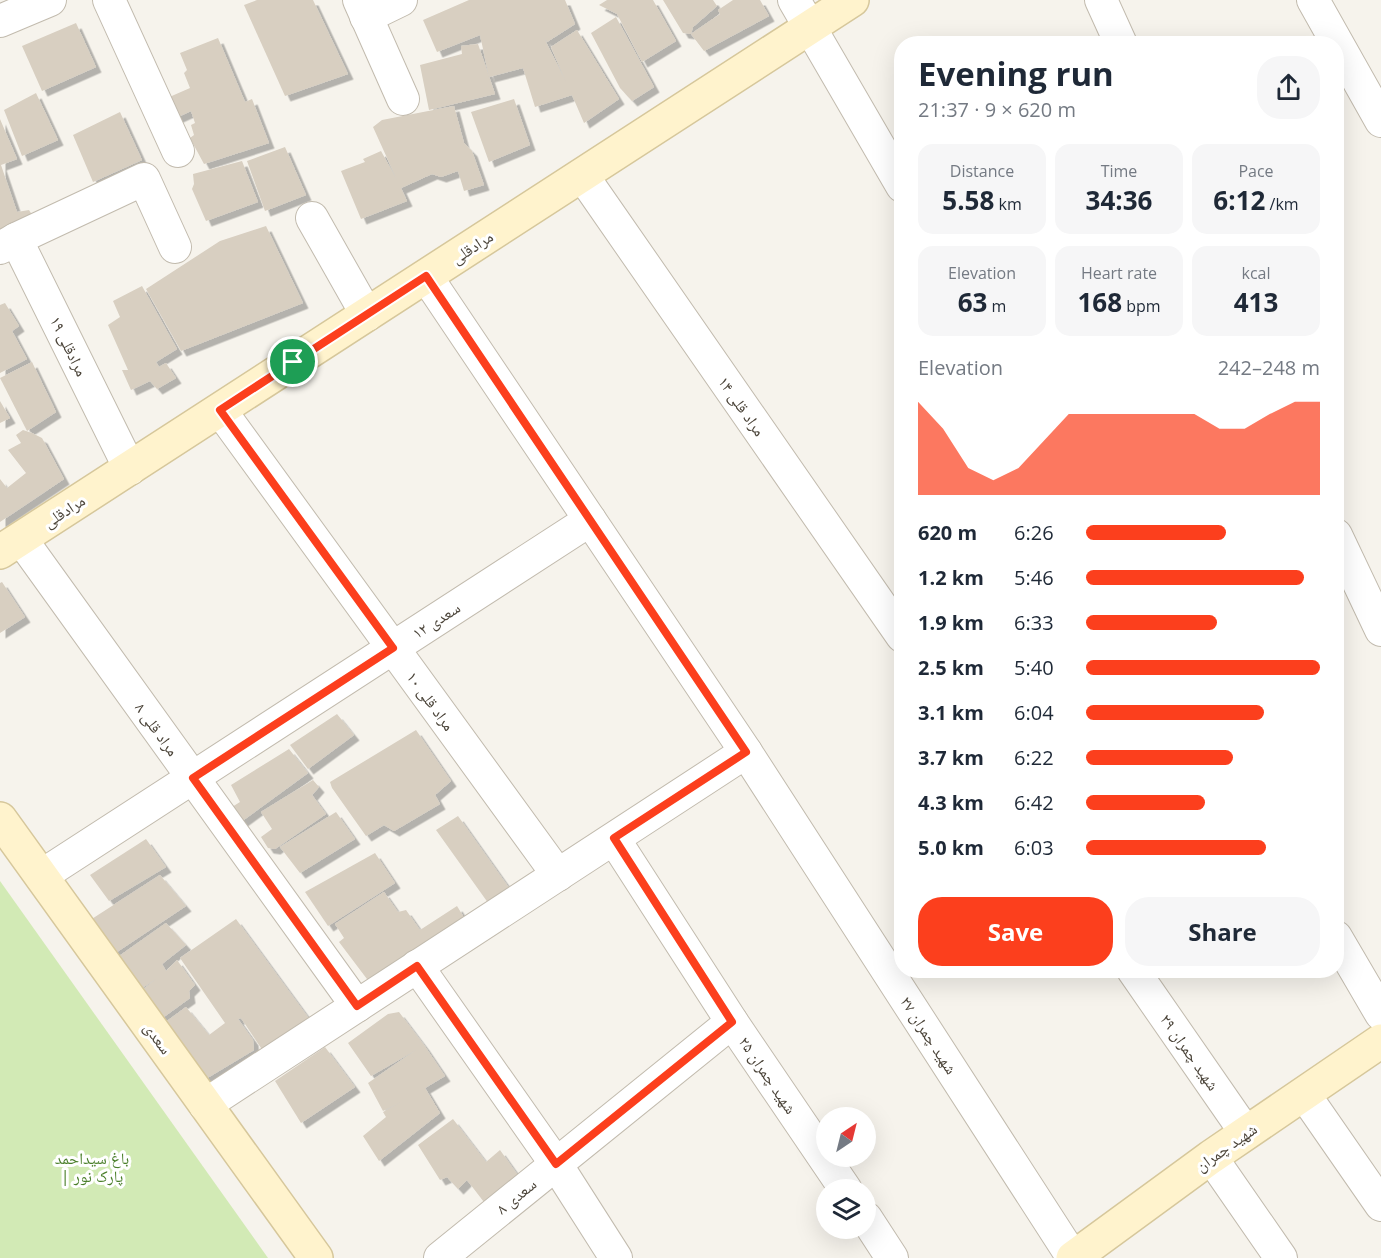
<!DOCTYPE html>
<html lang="en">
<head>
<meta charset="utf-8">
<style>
	:root { --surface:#fff; --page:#f6f6f7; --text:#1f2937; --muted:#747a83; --accent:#fc3f1d }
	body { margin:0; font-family:"Open Sans","Noto Naskh Arabic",sans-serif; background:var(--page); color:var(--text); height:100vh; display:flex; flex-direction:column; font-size:22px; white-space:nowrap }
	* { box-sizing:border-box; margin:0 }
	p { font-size:20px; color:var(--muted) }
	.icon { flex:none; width:33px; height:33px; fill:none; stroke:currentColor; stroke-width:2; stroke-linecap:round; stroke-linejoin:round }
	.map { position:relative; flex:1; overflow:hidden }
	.sheet { position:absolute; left:894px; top:36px; width:450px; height:942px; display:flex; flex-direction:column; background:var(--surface); border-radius:24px; box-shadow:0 6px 24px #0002 }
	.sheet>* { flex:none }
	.needle { width:39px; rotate:35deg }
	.buttons { position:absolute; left:816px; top:1107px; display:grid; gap:12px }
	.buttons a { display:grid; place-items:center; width:60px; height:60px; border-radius:50%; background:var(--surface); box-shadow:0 6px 24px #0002; font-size:30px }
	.pin { position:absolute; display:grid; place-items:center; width:51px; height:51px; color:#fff; margin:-26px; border:3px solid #fff; border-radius:50%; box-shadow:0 2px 6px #0007 }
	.round { display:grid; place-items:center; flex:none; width:63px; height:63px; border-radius:24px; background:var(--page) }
	.headline { display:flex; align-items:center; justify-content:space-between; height:102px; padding:0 24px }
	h1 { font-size:33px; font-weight:700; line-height:45px }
	.metrics { display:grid; grid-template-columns:repeat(3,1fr); gap:9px; height:102px; padding:6px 24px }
	.metrics div { display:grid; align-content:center; border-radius:15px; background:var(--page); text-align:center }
	.metrics b { font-size:26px; font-weight:700 }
	.metrics small { font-size:16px; font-weight:400 }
	.metrics p { font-size:16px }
	.chart { height:168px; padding:12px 24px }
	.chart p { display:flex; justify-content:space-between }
	.chart svg { width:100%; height:108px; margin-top:6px; fill:var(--accent); opacity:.7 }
	.cta { display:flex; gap:12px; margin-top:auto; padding:12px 24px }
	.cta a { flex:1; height:69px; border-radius:24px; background:var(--accent); color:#fff; font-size:24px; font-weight:700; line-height:69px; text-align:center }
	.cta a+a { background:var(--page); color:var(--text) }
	ul { padding:0 24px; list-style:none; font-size:20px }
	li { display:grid; grid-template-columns:96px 72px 1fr; align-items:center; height:45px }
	li i { height:15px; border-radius:8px; background:var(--accent) }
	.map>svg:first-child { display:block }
</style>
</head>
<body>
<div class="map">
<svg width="1381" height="1258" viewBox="0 0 1381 1258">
	<defs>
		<filter id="shadow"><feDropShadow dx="5.5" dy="5.5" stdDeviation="0" flood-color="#0004"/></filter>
	</defs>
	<rect width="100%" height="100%" fill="#f6f3ec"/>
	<path fill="#d2eab5" d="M0 881 268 1258H0Z"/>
	<g fill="#d8cfc1" filter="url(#shadow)">
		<path d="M257 0H313L348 74 285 96 244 5Z"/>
		<path d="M469 0H565L575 24 547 42 544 38 566 82 551 47 577 30 619 99 584 123 572 95 535 107 523 68 489 77 480 35 437 52 423 20Z"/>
		<path d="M607 0H653L676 41 642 62 617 14 599 5Z"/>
		<path d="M663 0H713L717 6 693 27 691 34 683 33Z"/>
		<path d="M733 0H760L769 16 704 51 691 34 720 14 718 10Z"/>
		<path d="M616 17 654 87 632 101 620 88 591 33Z"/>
		<path d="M76 23 96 67 42 91 22 46Z"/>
		<path d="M218 38 245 102 252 99 269 143 204 164 190 138 194 135 191 125 195 123 191 111 167 122 158 102 190 88 184 73 187 70 180 53Z"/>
		<path d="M478 44 495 94 429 110 420 65 462 54 461 46Z"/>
		<path d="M36 93 58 140 22 156 4 110Z"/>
		<path d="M514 99 530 145 489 162 471 112Z"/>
		<path d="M454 106 464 143 472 151 484 185 464 191 458 171 441 177 432 174 401 188 407 201 361 219 341 171 365 162 363 159 381 151 397 180 373 127 382 120Z"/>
		<path d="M120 112 142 160 93 182 73 135Z"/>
		<path d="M0 119 17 159 1 165 17 212 29 210 39 226 0 243Z"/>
		<path d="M285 147 306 195 265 211 247 161Z"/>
		<path d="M242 161 258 202 206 221 192 189 194 184 193 174Z"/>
		<path d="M266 226 303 303 181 351 146 289 220 241Z"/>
		<path d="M142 286 177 349 156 362 159 367 166 363 176 378 157 389 150 381 131 390 122 370H128L108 325 120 317 113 301Z"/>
		<path d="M5 303 19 326 12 331 27 359 0 373V305Z"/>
		<path d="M32 362 56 412 27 431 0 378Z"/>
		<path d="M0 401 10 418 0 423Z"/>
		<path d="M23 430 32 433 42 438 64 479 0 522V479L7 488 26 473 8 450 21 443 16 435Z"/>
		<path d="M2 582 25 617 0 633V583Z"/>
		<path d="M337 714 354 735 308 769 290 745Z"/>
		<path d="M416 730 451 781 435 795 440 804 394 831 384 825 366 836 332 788 330 782Z"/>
		<path d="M289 749 308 773 234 827 224 812 240 802 231 785Z"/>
		<path d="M313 780 319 787 312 795 326 814 275 849 268 848 261 837 272 829 261 812Z"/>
		<path d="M336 812 355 839 300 873 280 847Z"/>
		<path d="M458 816 512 892 491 907 436 830Z"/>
		<path d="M146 839 166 867 109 901 90 875Z"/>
		<path d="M375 853 395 883 328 926 305 892Z"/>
		<path d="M160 875 186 906 111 956 84 924Z"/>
		<path d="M384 892 398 912 406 910 420 930 457 906 468 924 370 983 339 942 344 938 335 924Z"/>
		<path d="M236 919 313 1024 265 1054 241 1018 238 1019 253 1040 254 1050 204 1080 163 1024 186 1007 209 1035 225 1023 180 958Z"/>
		<path d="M166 923 186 945 162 964 166 971 177 960 195 985 189 991 190 998 161 1019 141 991 156 979 139 990 115 959Z"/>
		<path d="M399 1012 424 1045 445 1076 425 1088 440 1113 379 1161 363 1136 386 1117 383 1112 401 1102 383 1111 368 1083 416 1050 371 1076 348 1043 388 1014Z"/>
		<path d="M325 1047 355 1087 301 1123 275 1081Z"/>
		<path d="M453 1119 486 1162 500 1150 522 1181 487 1206 467 1180 458 1189 447 1177 440 1180 418 1145Z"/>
	</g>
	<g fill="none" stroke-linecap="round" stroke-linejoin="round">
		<defs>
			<g id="street">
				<path d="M109 0 178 151"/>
				<path d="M359 0 403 99"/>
				<path d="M794 0 902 186"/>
				<path d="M1101 0 1121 44"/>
				<path d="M1313 0 1381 121"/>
				<path d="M366 17 401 0"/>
				<path d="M0 21 50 0"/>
				<path d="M582 175 902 636"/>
				<path d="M312 218 367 315"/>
				<path d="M16 239 144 179 175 247"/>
				<path d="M0 248 16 239 130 469"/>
				<path d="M426 276 746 752 1073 1258"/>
				<path d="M220 410 558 875"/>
				<path d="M1336 535 1381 630"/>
				<path d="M21 539 357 1006"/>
				<path d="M614 839 732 1022 846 1190"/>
				<path d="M41 876 590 520"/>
				<path d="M1336 937 1381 1014"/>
				<path d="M417 966 556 1164 616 1258"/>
				<path d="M1133 970 1246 1133"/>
				<path d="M1304 1094 1381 1205"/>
				<path d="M205 1105 746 752"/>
				<path d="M1211 1157 1281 1258"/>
				<path d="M866 1218 892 1258"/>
				<path d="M440 1258 732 1022"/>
			</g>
			<g id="secondary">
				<path d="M0 552 852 0"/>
				<path d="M0 819 316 1258"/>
				<path d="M1073 1258 1211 1157 1381 1041"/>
			</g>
		</defs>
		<use href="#street" stroke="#c2bbae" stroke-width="34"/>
		<use href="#secondary" stroke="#d6c79b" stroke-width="36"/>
		<use href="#street" stroke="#fff" stroke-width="32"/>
		<use href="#secondary" stroke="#fff3cd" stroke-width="33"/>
	</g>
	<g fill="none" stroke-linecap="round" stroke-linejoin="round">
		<defs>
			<path id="route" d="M426 276 746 752 614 838 732 1022 556 1164 417 966 357 1006 193 778 393 648 220 410Z"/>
		</defs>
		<use href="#route" stroke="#fff" stroke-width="12"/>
		<use href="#route" stroke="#fc3f1d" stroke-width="8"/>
	</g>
	<g text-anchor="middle" stroke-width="6" stroke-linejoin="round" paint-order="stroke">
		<g font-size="16" fill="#4b4439" stroke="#fff">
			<text transform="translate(472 247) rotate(-33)" y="6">مرادقلی</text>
			<text transform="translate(69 346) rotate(64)" y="6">مرادقلی ۱۹</text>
			<text transform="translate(742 406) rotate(55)" y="6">مراد قلی ۱۴</text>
			<text transform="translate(64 511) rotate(-33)" y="6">مرادقلی</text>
			<text transform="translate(436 620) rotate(-33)" y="6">سعدی ۱۲</text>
			<text transform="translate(431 701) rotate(54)" y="6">مراد قلی ۱۰</text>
			<text transform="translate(157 729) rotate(54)" y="6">مراد قلی ۸</text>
			<text transform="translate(929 1035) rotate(57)" y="6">شهید چمران ۲۷</text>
			<text transform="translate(158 1038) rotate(54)" y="6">سعدی</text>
			<text transform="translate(1190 1052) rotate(55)" y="6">شهید چمران ۲۹</text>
			<text transform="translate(768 1075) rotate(56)" y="6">شهید چمران ۲۵</text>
			<text transform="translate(1226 1147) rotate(-35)" y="6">شهید چمران</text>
			<text transform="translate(516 1196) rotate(-39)" y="6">سعدی ۸</text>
		</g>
		<g font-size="16" fill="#4a7f2a" stroke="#fff">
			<text x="92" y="1164">باغ سیداحمد<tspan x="92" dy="18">| پارک نور</tspan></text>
		</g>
	</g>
</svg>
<div class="buttons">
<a><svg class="needle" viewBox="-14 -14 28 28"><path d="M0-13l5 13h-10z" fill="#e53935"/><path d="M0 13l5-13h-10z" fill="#747a83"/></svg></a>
<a><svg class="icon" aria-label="layers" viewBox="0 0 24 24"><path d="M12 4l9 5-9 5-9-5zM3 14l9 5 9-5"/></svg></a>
</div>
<div class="pin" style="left:293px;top:362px;background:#1e9e55"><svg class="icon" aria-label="arrive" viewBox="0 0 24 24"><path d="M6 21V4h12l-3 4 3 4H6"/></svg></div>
<section class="sheet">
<div class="headline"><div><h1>Evening run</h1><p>21:37 · 9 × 620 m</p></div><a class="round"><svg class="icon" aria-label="share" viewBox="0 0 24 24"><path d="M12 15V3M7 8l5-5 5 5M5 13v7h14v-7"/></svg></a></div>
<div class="metrics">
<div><p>Distance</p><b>5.58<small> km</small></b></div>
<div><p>Time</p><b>34:36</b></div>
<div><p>Pace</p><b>6:12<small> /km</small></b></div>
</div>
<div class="metrics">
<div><p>Elevation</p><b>63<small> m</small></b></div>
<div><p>Heart rate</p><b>168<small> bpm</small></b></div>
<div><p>kcal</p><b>413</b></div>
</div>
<div class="chart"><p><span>Elevation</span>242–248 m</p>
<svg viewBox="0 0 160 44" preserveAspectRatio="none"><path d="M0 44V6L10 17L20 33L30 38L40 33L50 22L60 11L70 11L80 11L90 11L100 11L110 11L120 17L130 17L140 11L150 6L160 6V44z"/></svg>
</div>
<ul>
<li><b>620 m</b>6:26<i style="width:60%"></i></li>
<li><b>1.2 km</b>5:46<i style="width:93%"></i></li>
<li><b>1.9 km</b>6:33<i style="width:56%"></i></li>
<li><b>2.5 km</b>5:40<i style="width:100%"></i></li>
<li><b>3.1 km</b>6:04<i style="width:76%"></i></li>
<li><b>3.7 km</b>6:22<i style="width:63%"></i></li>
<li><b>4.3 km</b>6:42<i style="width:51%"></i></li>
<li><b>5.0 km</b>6:03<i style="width:77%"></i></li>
</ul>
<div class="cta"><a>Save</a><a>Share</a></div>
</section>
</div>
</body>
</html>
